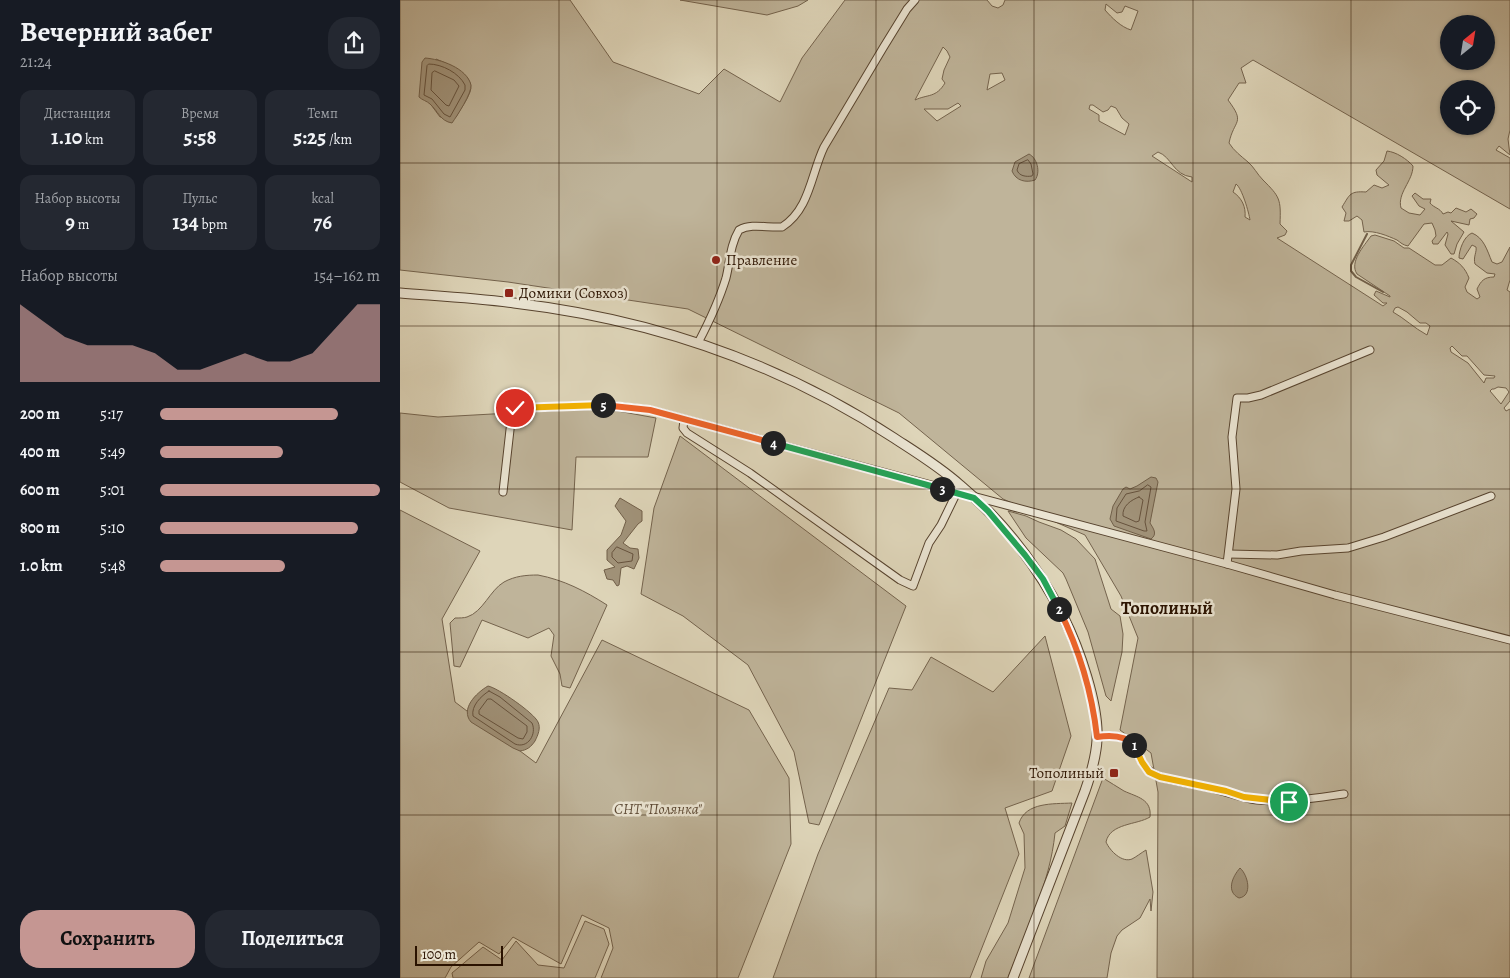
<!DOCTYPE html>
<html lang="ru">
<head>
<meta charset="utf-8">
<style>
	:root { --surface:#171b24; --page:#242831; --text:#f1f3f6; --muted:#9ea1a6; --accent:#c59692 }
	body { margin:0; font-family:Alegreya,serif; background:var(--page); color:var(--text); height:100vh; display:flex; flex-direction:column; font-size:19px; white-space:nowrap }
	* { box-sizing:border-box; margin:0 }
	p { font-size:16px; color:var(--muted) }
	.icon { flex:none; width:28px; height:28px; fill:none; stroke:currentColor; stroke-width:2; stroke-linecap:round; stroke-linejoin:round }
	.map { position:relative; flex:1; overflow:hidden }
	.sheet { display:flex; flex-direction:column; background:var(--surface); width:400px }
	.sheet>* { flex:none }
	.needle { width:32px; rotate:30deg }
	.fabs { position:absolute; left:1040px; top:15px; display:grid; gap:10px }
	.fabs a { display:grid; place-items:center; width:55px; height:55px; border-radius:50%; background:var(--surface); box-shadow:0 1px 4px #0004; font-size:25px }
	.scale { position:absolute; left:15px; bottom:12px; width:88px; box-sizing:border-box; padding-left:5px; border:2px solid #2a1200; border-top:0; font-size:14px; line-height:18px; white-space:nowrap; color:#2a1200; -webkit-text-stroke:4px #eae4d2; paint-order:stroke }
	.pin { position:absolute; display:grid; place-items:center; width:42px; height:42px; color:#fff; margin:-21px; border:2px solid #fff; border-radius:50%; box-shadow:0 1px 5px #0007 }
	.km { position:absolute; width:25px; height:25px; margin:-12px; border-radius:50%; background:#222; color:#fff; font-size:14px; line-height:25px; text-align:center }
	.round { display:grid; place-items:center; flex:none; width:52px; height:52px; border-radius:20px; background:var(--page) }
	.overview { display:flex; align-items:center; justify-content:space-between; height:85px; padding:0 20px }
	h1 { font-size:28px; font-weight:700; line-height:38px }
	.stats { display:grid; grid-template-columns:repeat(3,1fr); gap:8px; height:85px; padding:5px 20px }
	.stats div { display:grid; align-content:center; border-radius:12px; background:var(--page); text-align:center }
	.stats b { font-size:21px; font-weight:700 }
	.stats small { font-size:14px; font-weight:400 }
	.stats p { font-size:14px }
	.chart { height:140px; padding:10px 20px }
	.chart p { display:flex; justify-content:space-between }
	.chart svg { width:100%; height:90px; margin-top:5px; fill:var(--accent); opacity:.7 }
	.action { display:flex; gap:10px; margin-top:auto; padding:10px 20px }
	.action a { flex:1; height:58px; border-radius:20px; background:var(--accent); color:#111; font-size:20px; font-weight:700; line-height:58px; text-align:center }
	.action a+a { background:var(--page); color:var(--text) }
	ul { padding:0 20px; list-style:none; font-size:16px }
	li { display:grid; grid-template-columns:80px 60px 1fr; align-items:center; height:38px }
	li i { height:12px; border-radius:6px; background:var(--accent) }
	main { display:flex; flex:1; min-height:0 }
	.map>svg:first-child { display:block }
</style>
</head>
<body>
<main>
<section class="sheet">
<div class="overview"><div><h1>Вечерний забег</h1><p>21:24</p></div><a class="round"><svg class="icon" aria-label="share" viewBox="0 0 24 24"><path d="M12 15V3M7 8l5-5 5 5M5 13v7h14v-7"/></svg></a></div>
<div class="stats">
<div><p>Дистанция</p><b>1.10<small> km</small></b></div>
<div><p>Время</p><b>5:58</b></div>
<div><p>Темп</p><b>5:25<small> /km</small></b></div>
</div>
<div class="stats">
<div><p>Набор высоты</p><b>9<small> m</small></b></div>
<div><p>Пульс</p><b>134<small> bpm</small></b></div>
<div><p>kcal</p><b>76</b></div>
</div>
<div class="chart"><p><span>Набор высоты</span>154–162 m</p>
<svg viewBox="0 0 160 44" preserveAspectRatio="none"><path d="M0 44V6L10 14L20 22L30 26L40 26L50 26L60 30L70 38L80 38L90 34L100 30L110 34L120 34L130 30L140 18L150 6L160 6V44z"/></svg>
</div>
<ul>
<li><b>200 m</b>5:17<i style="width:81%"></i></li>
<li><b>400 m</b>5:49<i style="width:56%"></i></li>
<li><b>600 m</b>5:01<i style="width:100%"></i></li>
<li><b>800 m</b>5:10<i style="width:90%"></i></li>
<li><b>1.0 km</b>5:48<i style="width:57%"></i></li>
</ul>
<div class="action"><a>Сохранить</a><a>Поделиться</a></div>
</section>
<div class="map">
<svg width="1110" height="978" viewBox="0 0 1110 978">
	<rect width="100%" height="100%" fill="#ded5b9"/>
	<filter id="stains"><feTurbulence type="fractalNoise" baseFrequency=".004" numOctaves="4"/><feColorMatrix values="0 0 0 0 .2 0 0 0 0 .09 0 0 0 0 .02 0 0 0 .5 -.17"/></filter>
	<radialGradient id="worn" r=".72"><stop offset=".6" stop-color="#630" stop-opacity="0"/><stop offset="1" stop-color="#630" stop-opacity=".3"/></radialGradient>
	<g fill="#bfb49a" stroke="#74634d" fill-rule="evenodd">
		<path d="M0 0H170L213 62 299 94 324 69 380 102 402 58 445 0H587L592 6 598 8 603 5 605 0H1110V130L1108 139 1110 155 1099 146 1096 150 1110 158V209L853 60 841 68 846 83H839L828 100C846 124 834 119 829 143 834 151 841 156 848 162 854 167 857 174 863 180 880 197 881 199 880 224L887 231 885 235 877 238 983 306 987 303H983L974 295 976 291 990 297V296L957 274C949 262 964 246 971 236L975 235 994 241 1004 248H1009L1035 265H1042L1051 258C1060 263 1065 268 1069 278L1065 287 1067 292 1077 299 1080 297 1077 289C1081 281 1084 277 1094 277L1095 274 1087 273 1075 264C1073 257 1077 252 1076 247L1072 245 1063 259 1059 258C1059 250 1064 236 1072 233 1084 238 1087 250 1092 262L1097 264 1102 262 1110 247V280L1107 290 1110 292V401L1104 408 1106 411 1110 409V978H757L758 792 751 753 720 730 738 638 721 596 685 535 603 499 499 413 288 309 108 282 0 270ZM706 4 717 13 722 12 725 6 738 11 731 30C721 27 712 18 705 10ZM1049 24H1086V61H1049ZM543 47 547 51 550 57 544 70 542 79 545 83C536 98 528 94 515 100ZM36 59C48 64 76 75 70 92 67 101 60 109 56 117H40L29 102ZM602 73 605 80 587 90 590 74ZM1049 89H1086V126H1049ZM558 103 561 106 537 121 524 109H548ZM690 105H693L703 112 708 110 711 106 716 108 722 118 729 124 725 135 699 121V115L689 109ZM758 152C772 157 773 175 792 177V182L752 156ZM836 184C842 188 849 213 850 220L845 217C846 207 842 198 833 192ZM998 307 1007 312 1020 323H1026L1030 326 1027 335C1014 328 1004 318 993 312L995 308ZM1052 346 1062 356H1067L1084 375 1095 376 1094 378H1086L1084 383 1068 363 1051 352 1050 348ZM1098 387 1106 388 1109 392 1101 404 1090 391 1092 389H1094Z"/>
		<path d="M280 0H408L398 6 367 15Z"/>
		<path d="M987 151C996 152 1007 159 1013 166 1013 181 997 193 1001 208L1009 213 1020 215 1025 209 1019 206 1012 196 1015 193 1023 199H1031L1030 203C1034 208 1040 208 1043 214L1048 212 1051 213 1056 208 1066 212 1071 209 1077 214 1074 218 1070 219 1069 225 1051 221 1064 232 1057 244 1054 254H1051L1045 245 1048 234 1047 232 1038 244H1033L1032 241 1036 236 1035 230 1032 223 1024 224 1008 246C1003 245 1001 243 997 240 988 236 974 230 964 232L962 220 957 216 949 221H944L946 213 942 207C950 194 950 191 966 192L974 185 982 188 989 185 977 175 976 170 984 161Z"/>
		<path d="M201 408 256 418 248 457H176L172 530 49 508 0 482V413L38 417Z"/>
		<path d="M280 436 506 606 419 825 409 823 394 752 348 665 283 616 241 594 254 508Z"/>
		<path d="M0 510 80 551 42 619 55 702 136 763 202 640 349 710 389 778 391 844 338 978H201L213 948 209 928 182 915 161 964 113 937 99 954 79 942 51 967 45 978H0Z"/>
		<path d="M608 511 626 516 639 522 661 530 676 539 695 559 711 609 720 616 723 634 722 652 711 701 706 696 688 632 666 579 663 573 626 538Z"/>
		<path d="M138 575C164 580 185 591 207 605L170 688 162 686 160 674 151 656 154 635 149 628 128 638 82 620 60 667 54 666 50 623 55 618C59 618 64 618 67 617 83 612 90 590 104 582 115 576 126 575 138 575Z"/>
		<path d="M645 636 671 736 652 791 605 808 619 854 570 978H373L418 854 489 688 512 690 531 657 593 692Z"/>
		<path d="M703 778C710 782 717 787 724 791 737 797 752 799 750 817 737 825 710 823 706 842 710 851 722 863 732 859 736 857 741 853 746 850L753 892 751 911 750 899 740 918 722 930 717 936 711 953 707 978H629Z"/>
		<path d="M672 803 665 826 655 833C650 883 626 931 608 978H581L586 961 608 923 625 868 624 834 619 823C626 802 653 804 672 803Z"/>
		<path d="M185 921 204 929 209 944 195 978H53L52 973 83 947 102 960 116 941 138 965 164 968Z"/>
	</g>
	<g fill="#a1937a" stroke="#715f49">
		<path d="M25 58C40 59 67 68 71 85 72 93 57 116 52 123 40 121 38 111 30 104 27 101 22 100 19 97L22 62Z"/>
		<path d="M629 154C637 158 641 172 635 180 626 183 616 181 612 171L615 162Z"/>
		<path d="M751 477 756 478 758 482 750 523C753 528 758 534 751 539L714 526 710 519 713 506 723 489 726 487 730 489 737 486Z"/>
		<path d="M220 498 242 511V521L238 524 223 543 230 548 238 549 239 558 234 569 227 566 221 568 219 585 217 586 213 580 207 579 204 570 215 567 207 560V550L221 535 226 521 215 506Z"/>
		<path d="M88 686C98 688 134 713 138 722 141 728 138 735 135 741 131 747 127 750 120 751L113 748 71 722C60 709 76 693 88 686Z"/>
		<path d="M840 868C848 875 853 896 839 898 826 892 832 877 840 868Z"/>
	</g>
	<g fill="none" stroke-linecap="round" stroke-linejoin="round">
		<g stroke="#66523d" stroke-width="1">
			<path d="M29 64C42 64 59 73 65 85V90L50 117 44 114 32 99 24 95 27 66Z"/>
			<path d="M35 71 54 80 59 86 49 106 46 105 31 90 32 73Z"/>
			<path d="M628 160 631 164 633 174 632 176C626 177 619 176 617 170L619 164Z"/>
			<path d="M748 485 751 487 745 522 747 531H744L716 521 717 508 726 494 739 491Z"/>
			<path d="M739 497 743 500 739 521 736 522 723 516C722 506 731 500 739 497Z"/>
			<path d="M217 547 233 554 232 561 218 563 212 557V553Z"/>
			<path d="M89 691 100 697 132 723C137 734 128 749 115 744L73 716C71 706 81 696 89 691Z"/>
			<path d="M88 699H91L127 726V732L123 739 118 738 79 714V711Z"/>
		</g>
		<path stroke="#715f49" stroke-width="2" d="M967 234 951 265V271L956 277 983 292"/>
		<defs>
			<g id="minor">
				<path d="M298 343C309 322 319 301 326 278 330 262 330 245 339 230 352 223 367 228 382 227 410 209 411 174 424 147L483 48 507 9 515 0"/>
				<path d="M284 420 283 428 287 433 350 473 500 580 513 586 529 543 541 525 558 490"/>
				<path d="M103 492 112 412 115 408 205 405 250 410 827 564 935 595 1110 640"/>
				<path d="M829 554 877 555 901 551 948 548 984 537 1091 496"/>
				<path d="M827 564 836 489 832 437 837 398H848L861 395 970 350"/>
				<path d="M697 737C750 730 727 766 761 777 775 782 791 783 806 787 823 790 840 798 857 800 886 803 915 798 944 794"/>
			</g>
			<path id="tertiary" d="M0 293C38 296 76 298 114 303 250 319 380 363 494 438 517 453 540 467 560 485 603 521 638 567 663 616 679 648 699 704 697 740 696 758 691 774 685 791L613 978"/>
		</defs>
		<use href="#minor" stroke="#57432e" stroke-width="9"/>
		<use href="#tertiary" stroke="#57432e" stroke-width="11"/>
		<use href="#minor" stroke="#eae4d2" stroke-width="7"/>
		<use href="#tertiary" stroke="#eae4d2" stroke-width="9"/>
	</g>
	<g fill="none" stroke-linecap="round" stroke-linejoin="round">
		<defs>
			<path id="split-1" d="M734 745 742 762 749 772 760 777 826 791 844 797 889 802"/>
			<path id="split-2" d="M659 609C679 649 692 692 697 737 710 735 725 735 734 745"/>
			<path id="split-3" d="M542 489 574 498 588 511 625 555 643 579 659 609"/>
			<path id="split-4" d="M373 443 542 489"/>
			<path id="split-5" d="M203 405 250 410 373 443"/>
			<path id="split-6" d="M115 408 203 405"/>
		</defs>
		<use href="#split-1" stroke="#fff" stroke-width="10"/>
		<use href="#split-2" stroke="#fff" stroke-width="10"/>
		<use href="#split-3" stroke="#fff" stroke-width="10"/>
		<use href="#split-4" stroke="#fff" stroke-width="10"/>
		<use href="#split-5" stroke="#fff" stroke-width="10"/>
		<use href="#split-6" stroke="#fff" stroke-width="10"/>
		<use href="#split-1" stroke="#f5b400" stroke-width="6"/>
		<use href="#split-2" stroke="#f0652b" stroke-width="6"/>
		<use href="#split-3" stroke="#22a559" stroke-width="6"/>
		<use href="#split-4" stroke="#22a559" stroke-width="6"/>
		<use href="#split-5" stroke="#f0652b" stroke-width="6"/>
		<use href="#split-6" stroke="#f5b400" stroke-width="6"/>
	</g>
	<path fill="none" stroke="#2a1200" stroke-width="1" stroke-opacity="0.55" d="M159 0V978M317 0V978M476 0V978M634 0V978M793 0V978M951 0V978M0 163H1110M0 326H1110M0 489H1110M0 652H1110M0 815H1110"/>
	<g fill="#8f2418" stroke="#eae4d2" stroke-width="2">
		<circle cx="316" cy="260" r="5"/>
		<rect x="104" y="288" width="10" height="10" rx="2.5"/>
		<rect x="709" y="768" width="10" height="10" rx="2.5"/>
	</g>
	<g text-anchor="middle" stroke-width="5" stroke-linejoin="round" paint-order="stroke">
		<g font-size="15" fill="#2a1200" stroke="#eae4d2" text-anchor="start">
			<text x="326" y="265">Правление</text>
			<text x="119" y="298">Домики (Совхоз)</text>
			<text x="704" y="778" text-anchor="end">Тополиный</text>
		</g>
		<g font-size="15" font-style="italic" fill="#5e4b36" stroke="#eae4d2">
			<text x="258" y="814">СНТ "Полянка"</text>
		</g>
		<g font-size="18" font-weight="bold" fill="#2a1200" stroke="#eae4d2">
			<text x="767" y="614">Тополиный</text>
		</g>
	</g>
	<rect width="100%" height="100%" filter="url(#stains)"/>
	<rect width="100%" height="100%" fill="url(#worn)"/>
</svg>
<div class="fabs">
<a><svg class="needle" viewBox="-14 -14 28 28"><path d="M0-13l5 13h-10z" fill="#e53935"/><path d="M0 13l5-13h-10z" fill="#9ea1a6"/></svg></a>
<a><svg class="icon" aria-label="locate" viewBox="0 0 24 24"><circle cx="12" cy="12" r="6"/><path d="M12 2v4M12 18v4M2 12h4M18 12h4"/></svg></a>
</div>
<div class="scale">100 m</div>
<div class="pin" style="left:889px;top:802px;background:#1e9e55"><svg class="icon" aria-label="arrive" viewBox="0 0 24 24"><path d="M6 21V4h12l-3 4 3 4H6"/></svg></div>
<div class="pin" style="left:115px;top:408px;background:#d93025"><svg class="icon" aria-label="check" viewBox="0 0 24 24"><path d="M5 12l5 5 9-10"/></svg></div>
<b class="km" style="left:734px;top:745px">1</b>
<b class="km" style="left:659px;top:609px">2</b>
<b class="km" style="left:542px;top:489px">3</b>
<b class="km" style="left:373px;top:443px">4</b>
<b class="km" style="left:203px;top:405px">5</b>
</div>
</main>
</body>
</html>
